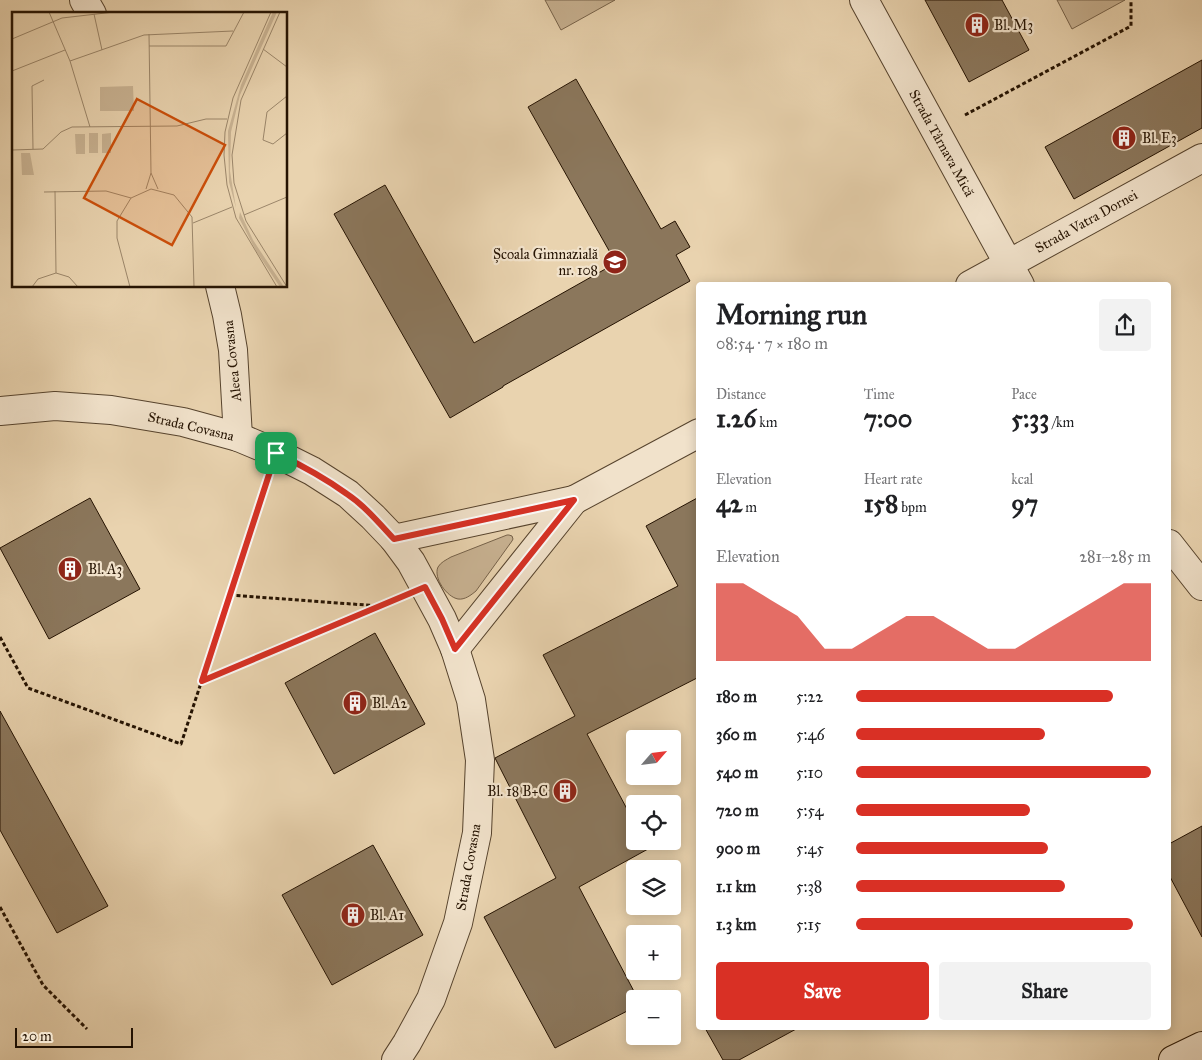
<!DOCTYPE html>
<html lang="en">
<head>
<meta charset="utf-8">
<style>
	:root { --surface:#fff; --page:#f2f2f2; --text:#202124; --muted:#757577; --accent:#d93025 }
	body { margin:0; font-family:"IM FELL Great Primer",serif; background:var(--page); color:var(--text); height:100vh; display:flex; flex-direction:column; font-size:19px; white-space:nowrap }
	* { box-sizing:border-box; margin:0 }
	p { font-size:16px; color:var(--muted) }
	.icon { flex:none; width:28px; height:28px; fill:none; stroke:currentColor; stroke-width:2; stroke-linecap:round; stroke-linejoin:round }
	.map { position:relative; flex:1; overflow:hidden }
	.sheet { position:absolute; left:696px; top:282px; width:475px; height:748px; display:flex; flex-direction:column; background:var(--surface); border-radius:5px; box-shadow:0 2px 12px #0003 }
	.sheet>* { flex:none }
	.needle { width:32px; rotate:62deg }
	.controls { position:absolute; left:626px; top:730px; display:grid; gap:10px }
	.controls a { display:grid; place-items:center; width:55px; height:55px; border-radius:5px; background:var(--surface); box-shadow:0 2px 12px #0003; font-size:25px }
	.scale { position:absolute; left:15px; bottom:12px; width:118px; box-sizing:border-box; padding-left:5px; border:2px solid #251302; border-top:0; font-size:14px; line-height:18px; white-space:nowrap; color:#251302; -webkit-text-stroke:4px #f1e2cb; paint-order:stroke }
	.pin { position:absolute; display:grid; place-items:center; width:42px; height:42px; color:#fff; margin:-21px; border-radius:10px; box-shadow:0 2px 8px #0006 }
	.round { display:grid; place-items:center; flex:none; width:52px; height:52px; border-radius:5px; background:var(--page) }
	.summary { display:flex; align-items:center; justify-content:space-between; height:85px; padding:0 20px }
	h1 { font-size:28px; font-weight:700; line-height:38px }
	.stats { display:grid; grid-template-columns:repeat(3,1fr); gap:8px; height:85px; padding:5px 20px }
	.stats div { display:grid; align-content:center }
	.stats b { font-size:25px; font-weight:700 }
	.stats small { font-size:14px; font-weight:400 }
	.stats p { font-size:14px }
	.chart { height:140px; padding:10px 20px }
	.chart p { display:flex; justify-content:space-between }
	.chart svg { width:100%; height:90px; margin-top:5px; fill:var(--accent); opacity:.7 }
	.action { display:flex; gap:10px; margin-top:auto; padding:10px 20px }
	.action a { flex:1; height:58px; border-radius:5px; background:var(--accent); color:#fff; font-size:20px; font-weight:700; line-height:58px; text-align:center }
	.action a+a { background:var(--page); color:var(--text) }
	ul { padding:0 20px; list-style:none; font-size:16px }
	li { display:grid; grid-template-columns:80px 60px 1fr; align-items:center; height:38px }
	li i { height:12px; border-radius:6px; background:var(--accent) }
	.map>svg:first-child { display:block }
</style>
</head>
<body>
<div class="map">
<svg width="1202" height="1060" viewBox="0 0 1202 1060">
	<rect width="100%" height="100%" fill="#e9d3af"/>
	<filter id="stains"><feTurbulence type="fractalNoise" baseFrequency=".004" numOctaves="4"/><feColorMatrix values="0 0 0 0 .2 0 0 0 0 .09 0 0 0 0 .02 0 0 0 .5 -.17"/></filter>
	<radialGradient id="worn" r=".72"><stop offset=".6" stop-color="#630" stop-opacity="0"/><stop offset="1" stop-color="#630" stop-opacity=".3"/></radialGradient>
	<g fill="#c8b292" stroke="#76624a">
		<path d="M545 0H615L561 30Z"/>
		<path d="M1057 0H1125L1072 29Z"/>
		<path d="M507 535H509L512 536 513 539 512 541 476 591C471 595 465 600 458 599 447 597 433 578 438 567 441 562 446 560 451 557Z"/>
	</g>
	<g fill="#8b775c" stroke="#251302">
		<path d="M925 0H1002L1029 50 969 82Z"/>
		<path d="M1202 60V128L1074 199 1045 147Z"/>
		<path d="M576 79 661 229 675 221 690 247 676 255 690 281 503 386V387L450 418 334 214 385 185 474 343 616 263 528 107Z"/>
		<path d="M699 497V677L587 734 635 824V841H644L648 849 579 887 638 999H635V1007L555 1048 484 917 556 878 495 758 575 716 543 655 678 586 646 526Z"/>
		<path d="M90 498 140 589 49 639 0 548Z"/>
		<path d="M375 633 425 724 334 774 285 683Z"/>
		<path d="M0 711 108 906 57 933 0 830Z"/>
		<path d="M1202 826V937L1169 875V844Z"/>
		<path d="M373 845 423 935 332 985 282 895Z"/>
		<path d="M705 1028H798L739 1060H723Z"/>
	</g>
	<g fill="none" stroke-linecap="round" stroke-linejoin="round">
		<defs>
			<g id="street">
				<path d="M84 0 92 14"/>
				<path d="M864 0 1020 285"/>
				<path d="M970 285 1202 158"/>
				<path d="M220 286 227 315 233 350 238 437"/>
				<path d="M0 411 55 406 111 410 183 422 238 437 276 453 312 471 348 494 373 517 394 539 411 562 442 619 455 649 471 700 480 760 477 833 458 923 431 999 407 1043 396 1060"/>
				<path d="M394 539 574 500 699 433"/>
				<path d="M1169 544 1202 586"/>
				<path d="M455 649 574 500"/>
			</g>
			<path id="secondary" d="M1173 1060 1202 1046"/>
		</defs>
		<use href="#street" stroke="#56432d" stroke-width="30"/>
		<use href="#secondary" stroke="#251302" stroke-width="30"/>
		<g stroke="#251302" stroke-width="3" stroke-dasharray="4 2.5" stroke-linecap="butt">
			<path d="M965 115 1131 26V0"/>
			<path d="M230 595 379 606"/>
			<path d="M0 637 28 688 181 744 265 487"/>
			<path d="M202 681 392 601"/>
			<path d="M0 907 43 985 87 1029"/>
		</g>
		<use href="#street" stroke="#f1e2cb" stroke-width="28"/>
		<use href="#secondary" stroke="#f1e2cb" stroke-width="28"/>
	</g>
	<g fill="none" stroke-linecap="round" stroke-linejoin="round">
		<defs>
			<path id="route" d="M276 453C301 465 325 478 347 494 365 506 379 523 394 539L574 500 455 649 442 619 425 587 202 681Z"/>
		</defs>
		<use href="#route" stroke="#fff" stroke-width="10"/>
		<use href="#route" stroke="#d93025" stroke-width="6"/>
	</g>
	<defs>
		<symbol id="building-disc" viewBox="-11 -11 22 22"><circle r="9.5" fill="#8f2418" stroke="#f1e2cb"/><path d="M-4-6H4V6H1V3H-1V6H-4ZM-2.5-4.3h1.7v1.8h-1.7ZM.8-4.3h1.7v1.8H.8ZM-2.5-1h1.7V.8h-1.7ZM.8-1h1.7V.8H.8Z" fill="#fff"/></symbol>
		<symbol id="school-disc" viewBox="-11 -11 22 22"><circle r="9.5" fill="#8f2418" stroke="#f1e2cb"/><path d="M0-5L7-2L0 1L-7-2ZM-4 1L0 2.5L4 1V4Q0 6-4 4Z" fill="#fff"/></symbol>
	</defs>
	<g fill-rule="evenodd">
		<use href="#building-disc" x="963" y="11" width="28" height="28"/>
		<use href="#building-disc" x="1110" y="124" width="28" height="28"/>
		<use href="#school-disc" x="601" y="248" width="28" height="28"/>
		<use href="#building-disc" x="56" y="555" width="28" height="28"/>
		<use href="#building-disc" x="341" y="689" width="28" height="28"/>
		<use href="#building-disc" x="551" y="777" width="28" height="28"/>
		<use href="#building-disc" x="339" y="901" width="28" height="28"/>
	</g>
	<g text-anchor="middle" stroke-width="4.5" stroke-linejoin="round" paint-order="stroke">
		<g font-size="14" fill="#251302" stroke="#f1e2cb" text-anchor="start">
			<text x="994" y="30">Bl. M3</text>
			<text x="1142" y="143">Bl. E3</text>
			<text x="598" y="259" text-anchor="end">Școala Gimnazială<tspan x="598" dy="16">nr. 108</tspan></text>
			<text x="88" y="574">Bl. A3</text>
			<text x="372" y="708">Bl. A2</text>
			<text x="548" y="796" text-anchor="end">Bl. 18 B+C</text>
			<text x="370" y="920">Bl. A1</text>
		</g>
		<g font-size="14" fill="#251302" stroke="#f1e2cb">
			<text transform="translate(942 143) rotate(61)" y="5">Strada Târnava Mică</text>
			<text transform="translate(1086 221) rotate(-29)" y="5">Strada Vatra Dornei</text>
			<text transform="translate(232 361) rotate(-96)" y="5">Aleea Covasna</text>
			<text transform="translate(191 426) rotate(13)" y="5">Strada Covasna</text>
			<text transform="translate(468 867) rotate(-80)" y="5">Strada Covasna</text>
		</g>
	</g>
	<g transform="translate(12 12)">
		<rect width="275" height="275" fill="#e9d3af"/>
		<path d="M261 0H265L228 83 219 120 218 159 224 196 217 170 216 119 229 73ZM121 74 122 99H88V75ZM77 121H86V141H77ZM99 121V141H90V122ZM63 122H73V142H64ZM9 141H18L22 163H10ZM228 200 241 228 272 275H268L244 239 227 206Z" fill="#c8b292"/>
		<path fill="none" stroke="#9b866a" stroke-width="1" d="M37 0 58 49 78 115M259 0 221 86 213 120 212 143 215 173 224 206 265 275M268 0 229 88 220 143 222 171 234 209 275 275M82 2 90 38M0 27 50 6 102 0M137 34H214L232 0M251 37 275 55M58 49 132 23 221 19M0 59 53 38M275 84 255 100 251 128 261 132 275 121M21 137 20 74 32 68M0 138 31 137 49 120 60 115 165 114 194 107H215M139 161 146 177M134 177 139 161 137 22M43 179 44 261M32 180 94 179 119 186M232 203 275 185M181 211 220 195M20 275 26 267 44 261 57 265 66 275M118 275 105 226V209L119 186 139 177 162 183 180 205 182 275"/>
		<path fill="#cb4e0a" fill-opacity="0.15" stroke="#cb4e0a" stroke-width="2.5" d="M125 87 213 133 160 233 72 186Z"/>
		<rect width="275" height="275" fill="none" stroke="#251302" stroke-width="2.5"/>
	</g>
	<rect width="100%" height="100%" filter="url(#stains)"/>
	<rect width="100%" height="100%" fill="url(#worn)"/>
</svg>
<div class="controls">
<a><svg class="needle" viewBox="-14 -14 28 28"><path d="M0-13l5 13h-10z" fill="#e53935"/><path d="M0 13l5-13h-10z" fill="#757577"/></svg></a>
<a><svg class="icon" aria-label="locate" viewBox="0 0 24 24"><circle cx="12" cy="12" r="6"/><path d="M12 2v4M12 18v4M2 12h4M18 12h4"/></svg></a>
<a><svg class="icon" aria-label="layers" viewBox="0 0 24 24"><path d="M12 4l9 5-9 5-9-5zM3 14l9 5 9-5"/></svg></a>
<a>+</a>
<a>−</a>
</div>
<div class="scale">20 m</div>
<div class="pin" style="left:276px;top:453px;background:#1e9e55"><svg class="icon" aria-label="arrive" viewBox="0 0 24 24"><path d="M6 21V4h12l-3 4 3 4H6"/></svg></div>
<section class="sheet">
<div class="summary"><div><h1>Morning run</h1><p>08:54 · 7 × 180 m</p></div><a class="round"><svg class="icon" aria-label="share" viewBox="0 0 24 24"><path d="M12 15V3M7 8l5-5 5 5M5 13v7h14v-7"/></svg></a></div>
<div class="stats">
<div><p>Distance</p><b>1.26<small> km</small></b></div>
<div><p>Time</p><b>7:00</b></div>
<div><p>Pace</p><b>5:33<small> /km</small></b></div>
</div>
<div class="stats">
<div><p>Elevation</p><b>42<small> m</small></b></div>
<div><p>Heart rate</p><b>158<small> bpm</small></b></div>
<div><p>kcal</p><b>97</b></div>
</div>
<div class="chart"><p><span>Elevation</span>281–285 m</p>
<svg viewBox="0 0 160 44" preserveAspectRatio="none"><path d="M0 44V6L10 6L20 14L30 22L40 38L50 38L60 30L70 22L80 22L90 30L100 38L110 38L120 30L130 22L140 14L150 6L160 6V44z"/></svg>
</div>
<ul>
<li><b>180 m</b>5:22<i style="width:87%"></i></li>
<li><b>360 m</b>5:46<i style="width:64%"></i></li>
<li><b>540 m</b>5:10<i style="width:100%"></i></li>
<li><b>720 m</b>5:54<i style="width:59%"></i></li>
<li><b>900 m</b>5:45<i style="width:65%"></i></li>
<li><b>1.1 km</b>5:38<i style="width:71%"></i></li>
<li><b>1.3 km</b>5:15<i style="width:94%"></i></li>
</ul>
<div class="action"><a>Save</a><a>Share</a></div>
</section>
</div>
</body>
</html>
